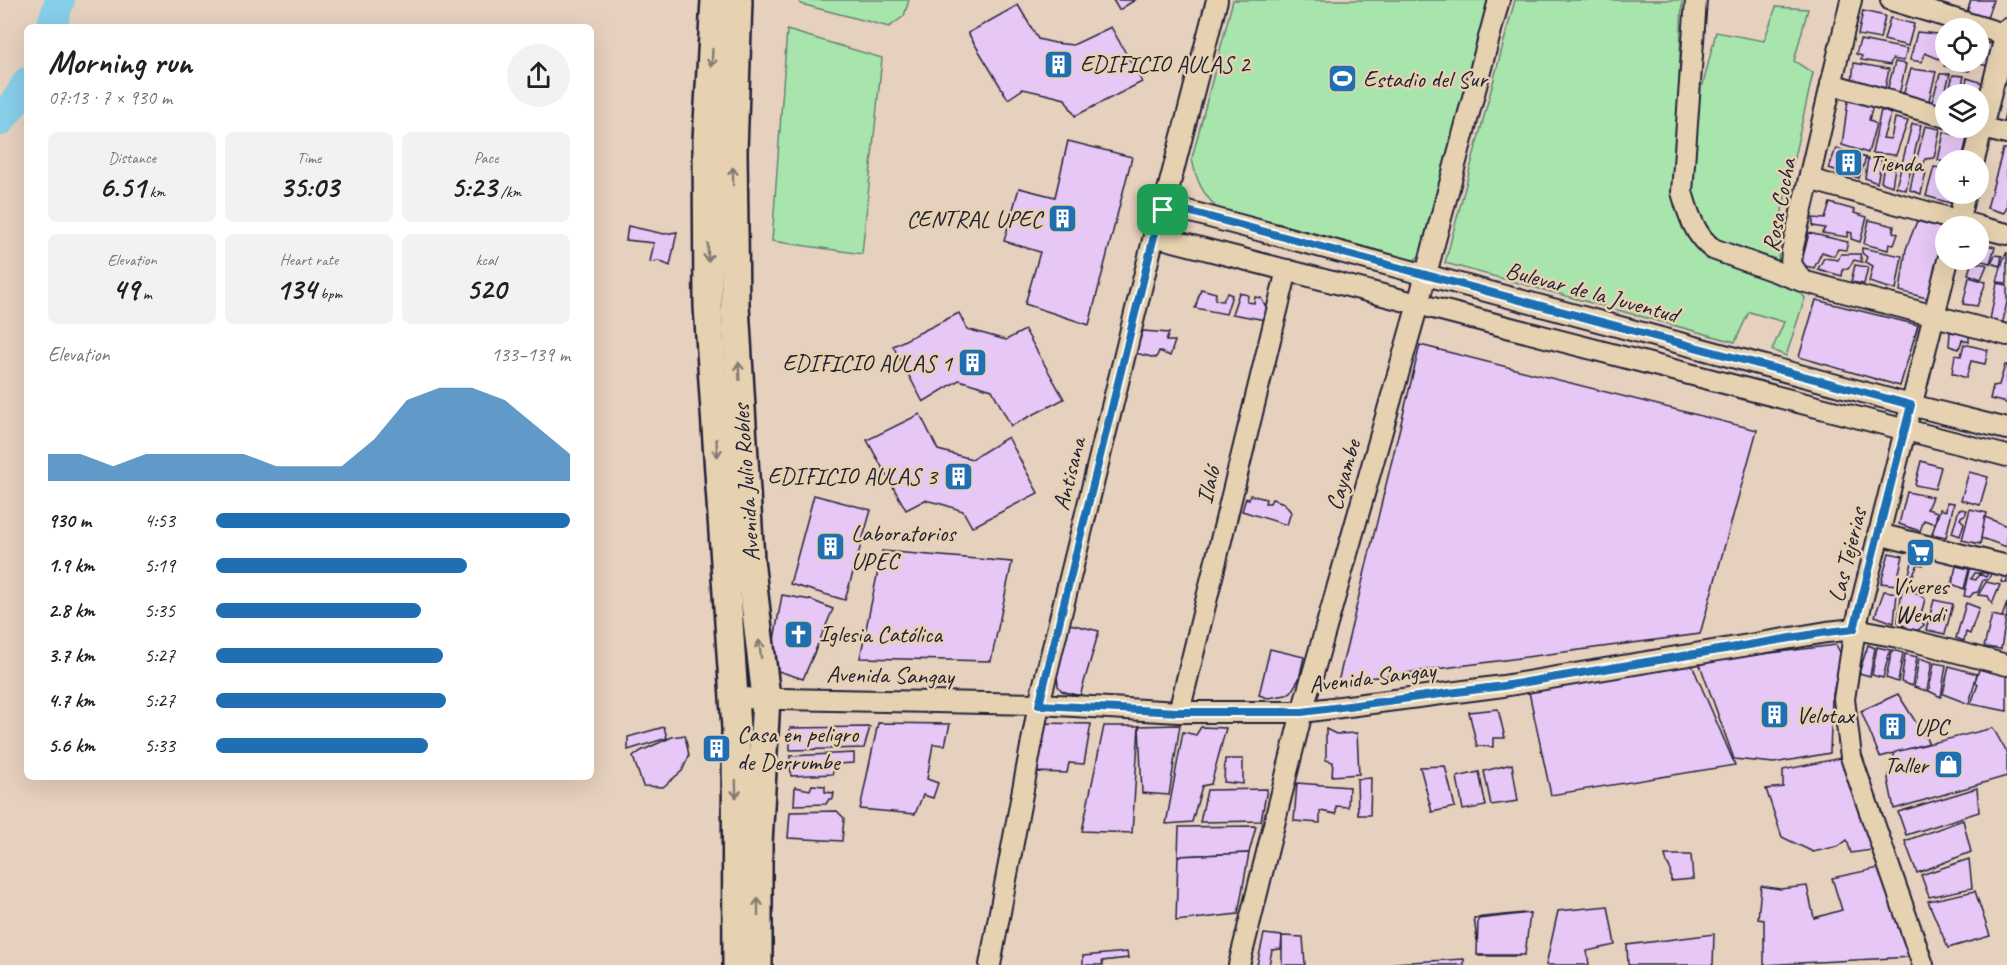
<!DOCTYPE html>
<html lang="en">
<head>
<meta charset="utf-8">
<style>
	:root { --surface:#fff; --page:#f2f2f2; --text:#202124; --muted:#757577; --accent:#1f6fb2 }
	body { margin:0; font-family:Caveat,sans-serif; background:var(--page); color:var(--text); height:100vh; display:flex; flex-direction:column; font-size:22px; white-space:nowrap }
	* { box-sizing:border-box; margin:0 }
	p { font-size:20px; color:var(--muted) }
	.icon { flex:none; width:33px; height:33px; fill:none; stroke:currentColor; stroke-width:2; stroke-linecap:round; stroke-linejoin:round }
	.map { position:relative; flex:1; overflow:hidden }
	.sheet { position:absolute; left:24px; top:24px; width:570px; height:756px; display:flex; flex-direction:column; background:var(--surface); border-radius:9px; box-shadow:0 6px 24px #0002 }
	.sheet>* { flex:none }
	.tools { position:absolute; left:1935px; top:18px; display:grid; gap:12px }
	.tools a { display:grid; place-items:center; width:54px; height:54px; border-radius:50%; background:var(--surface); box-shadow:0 6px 24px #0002; font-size:30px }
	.pin { position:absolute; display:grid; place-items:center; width:51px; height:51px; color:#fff; margin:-26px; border-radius:12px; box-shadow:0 3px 9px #0006 }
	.round { display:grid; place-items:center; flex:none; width:63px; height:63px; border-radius:32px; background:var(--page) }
	.head { display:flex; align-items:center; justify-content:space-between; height:102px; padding:0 24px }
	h1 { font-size:33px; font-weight:700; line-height:45px }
	.metrics { display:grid; grid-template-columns:repeat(3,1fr); gap:9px; height:102px; padding:6px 24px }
	.metrics div { display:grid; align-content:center; border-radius:9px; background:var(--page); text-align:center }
	.metrics b { font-size:30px; font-weight:700 }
	.metrics small { font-size:16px; font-weight:400 }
	.metrics p { font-size:16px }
	.chart { height:168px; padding:12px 24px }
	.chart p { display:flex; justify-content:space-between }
	.chart svg { width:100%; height:108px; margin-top:6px; fill:var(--accent); opacity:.7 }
	ul { padding:0 24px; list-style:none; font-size:20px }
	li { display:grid; grid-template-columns:96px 72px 1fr; align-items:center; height:45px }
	li i { height:15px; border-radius:8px; background:var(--accent) }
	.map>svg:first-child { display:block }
</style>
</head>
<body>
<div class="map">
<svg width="2007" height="965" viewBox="0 0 2007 965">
	<rect width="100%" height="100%" fill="#e6d0be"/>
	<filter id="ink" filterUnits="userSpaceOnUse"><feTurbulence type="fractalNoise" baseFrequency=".0167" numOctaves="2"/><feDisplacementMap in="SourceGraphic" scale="12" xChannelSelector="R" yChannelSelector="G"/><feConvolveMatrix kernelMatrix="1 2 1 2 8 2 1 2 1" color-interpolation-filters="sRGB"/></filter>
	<g filter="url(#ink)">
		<g fill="#a7e5ad" stroke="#648474" stroke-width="1.5">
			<path d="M798 0H909L904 16 889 27 801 4Z"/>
			<path d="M1233 0H1492L1424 252 1412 262 1220 212C1204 194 1196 183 1192 158Z"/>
			<path d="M1515 0H1682L1679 83 1703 85 1716 32 1764 41 1776 7 1808 9 1794 61 1813 73 1776 238 1779 263 1805 298 1786 356 1772 350 1784 322 1749 312 1735 342 1445 263Z"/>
			<path d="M787 30 882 58 862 254 772 241Z"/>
		</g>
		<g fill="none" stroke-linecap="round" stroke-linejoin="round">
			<g stroke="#87cee8" stroke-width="30">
				<path d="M51 27 60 0"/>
				<path d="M0 121 18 98 27 82"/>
			</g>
		</g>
		<g fill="#e6c7f5" stroke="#22223b" stroke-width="1.5">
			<path d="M1113 0H1135L1119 10Z"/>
			<path d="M1971 0H1993L1987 18 1967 12Z"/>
			<path d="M1018 5 1038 39 1055 43 1073 45 1111 27 1142 82 1075 116 1065 99 1045 94 1023 89 1008 99 968 33Z"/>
			<path d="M1863 11 1885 16 1880 39 1858 35Z"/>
			<path d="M1890 18 1914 24 1908 46 1884 40Z"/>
			<path d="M1917 32 1946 35 1939 59 1925 53 1922 62 1910 60Z"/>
			<path d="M1978 39 1983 40 1981 55H1978Z"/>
			<path d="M1860 40 1907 49 1904 61 1892 59 1890 65 1861 60 1862 56 1856 54Z"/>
			<path d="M1987 43 1998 45 1992 67 1980 64Z"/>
			<path d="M1946 61 1969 62V71L1944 66Z"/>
			<path d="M1895 62 1906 64 1899 95 1887 91Z"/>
			<path d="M1854 63 1889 69 1885 89 1852 82Z"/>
			<path d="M1911 69 1936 72 1928 104 1902 99Z"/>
			<path d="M1940 74H1950L1941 107 1932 102Z"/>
			<path d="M1953 75 1964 76 1960 94H1948Z"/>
			<path d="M1967 78 1986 84 1978 116V94H1964Z"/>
			<path d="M1848 101 1873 105 1869 120 1876 124 1868 153 1842 145Z"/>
			<path d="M2007 104V124L2003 123Z"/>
			<path d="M1881 110 1891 114 1883 138 1891 139 1895 118 1908 121 1896 155 1872 153Z"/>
			<path d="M1912 124 1921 125 1906 190 1896 187Z"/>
			<path d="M1925 126 1940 129 1934 158 1925 159 1923 168 1915 166Z"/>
			<path d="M1944 132 1967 138 1962 160H1946V163L1938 160Z"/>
			<path d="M1068 141 1132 157 1089 325 1025 304 1040 252 1004 241 1019 188 1055 197Z"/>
			<path d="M1836 148 1866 158 1859 178 1829 168Z"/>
			<path d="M2003 149H2007V206L2004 213 1987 208Z"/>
			<path d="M1868 159 1882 160 1877 183 1865 178Z"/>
			<path d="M1885 159 1896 161 1892 186 1881 182Z"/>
			<path d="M1934 167 1946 169V194H1958L1957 205 1926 196Z"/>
			<path d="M1914 170 1926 172 1921 194 1910 190Z"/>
			<path d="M1830 203 1855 210 1854 213 1867 217 1860 242 1851 239 1852 233 1848 232 1847 237 1822 233 1825 228 1813 226V218L1825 219Z"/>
			<path d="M1869 220 1894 226 1893 232 1898 234 1894 245 1889 244 1888 250 1864 244Z"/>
			<path d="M1917 221 1946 229V246L1934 300 1900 291 1906 249Z"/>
			<path d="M628 226 664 234 677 232 670 266 659 261 650 262 654 243 626 240Z"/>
			<path d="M1809 233 1848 242 1846 250 1838 249 1834 256 1822 252 1814 268 1801 265Z"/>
			<path d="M1978 243 1995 247 1990 263 1978 260Z"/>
			<path d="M1862 248 1902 256 1896 290 1869 282 1873 266 1865 262 1867 257 1862 253Z"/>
			<path d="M2007 252V283L1997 282 2003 260Z"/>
			<path d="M1841 254H1860L1862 262 1854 260 1848 269H1843L1842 276 1818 269 1824 258 1838 260Z"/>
			<path d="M1995 255 2002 256 2000 266 1991 263Z"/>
			<path d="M1972 261 1987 265 1981 279 1968 274Z"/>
			<path d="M1855 265 1868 267 1864 284 1851 282Z"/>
			<path d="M1969 277 1986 282 1977 306 1963 304Z"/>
			<path d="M1997 283 2007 285V302L2002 326 1990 320Z"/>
			<path d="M1201 289 1216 293 1215 300 1223 301 1227 293 1232 295 1226 314 1195 308Z"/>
			<path d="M1239 293 1248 295 1247 302 1254 303 1255 297 1261 298 1267 309 1266 320 1232 314Z"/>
			<path d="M1816 300 1918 325 1900 386 1799 357Z"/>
			<path d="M959 313 967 329 1006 340 1025 330 1064 399 1011 426 992 390 959 380 923 402 893 346Z"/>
			<path d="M1143 331 1169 333 1166 341H1175L1170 356 1159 351 1156 358 1135 353Z"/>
			<path d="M1950 332 1969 335V342L1962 340 1959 349 1949 346Z"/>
			<path d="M1964 344 1988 350 1985 364 1971 361 1966 378 1952 373 1955 355 1961 356Z"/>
			<path d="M1420 345 1757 430 1700 634 1338 682Z"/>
			<path d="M2005 365H2007V403L1990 399 1993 386 1999 385Z"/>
			<path d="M920 414 938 450 972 459 1008 437 1038 493 972 527 963 511 945 505 925 500 906 510 867 440Z"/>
			<path d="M1921 461 1941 467 1935 489 1915 485Z"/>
			<path d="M1969 472 1988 477 1980 505 1961 500Z"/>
			<path d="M1907 492 1932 497 1927 509 1937 512 1935 524 1924 520 1920 531 1899 524Z"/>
			<path d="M814 495 871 510 845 600 790 584Z"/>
			<path d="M1250 495 1266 499 1265 503H1270L1272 499 1284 503 1291 512 1287 525 1242 511 1246 498 1249 499Z"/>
			<path d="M1947 502 1954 503 1946 537 1932 534 1940 509 1946 511Z"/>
			<path d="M1959 509 1967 510 1965 515 1962 516 1960 519 1964 523 1960 536 1952 533Z"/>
			<path d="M1970 509 1987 513 1980 544 1962 540Z"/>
			<path d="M1985 517 2007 526V547L1981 538Z"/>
			<path d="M882 551 1012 562 991 661 860 658Z"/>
			<path d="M1915 551 1928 555 1923 565 1918 564 1913 575 1909 574Z"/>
			<path d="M1889 553 1903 556 1896 585 1881 583Z"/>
			<path d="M1956 566 1969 569 1964 589 1952 584Z"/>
			<path d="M1974 567 1985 568 1986 573H1975L1971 579 1976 580 1979 574 1986 577 1989 571 1992 572 1988 580H1983L1978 592 1973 593 1970 597 1964 596 1970 570Z"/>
			<path d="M2004 574H2007V583L2001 582Z"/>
			<path d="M1986 582 2000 585 1992 604 1988 596 1978 595Z"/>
			<path d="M1902 589 1915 592 1925 599 1920 618 1924 625 1918 630 1909 629 1898 622Z"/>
			<path d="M1884 591 1897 593 1894 623 1875 616Z"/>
			<path d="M782 595 811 600 833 609 803 679 769 668Z"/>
			<path d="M1934 600 1953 604 1945 634 1926 630Z"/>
			<path d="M1966 603 1979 608 1970 634 1966 632 1964 641 1956 638Z"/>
			<path d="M2007 603V618L2002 617Z"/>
			<path d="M1992 615 2006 618 2001 649 1984 647Z"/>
			<path d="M1070 624 1099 631 1080 696 1062 691 1058 686 1057 674Z"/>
			<path d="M1836 645 1841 654 1832 699 1830 753 1774 763 1734 759 1699 662Z"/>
			<path d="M1868 645 1875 648 1870 676 1859 673Z"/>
			<path d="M1877 647 1890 650 1883 678 1872 675Z"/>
			<path d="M1270 649 1304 657 1299 679 1291 692 1286 695 1268 698 1259 695Z"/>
			<path d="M1892 650 1903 653 1898 682 1886 678Z"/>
			<path d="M1905 654 1917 657 1912 686 1901 682Z"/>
			<path d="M1919 658 1932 662 1927 691 1914 687Z"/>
			<path d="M1934 663 1946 665 1941 697 1929 691Z"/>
			<path d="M1692 665 1735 765 1551 795 1529 692Z"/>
			<path d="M1949 666 1977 674 1969 704 1943 694Z"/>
			<path d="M1980 667 2007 673V711L1971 704 1978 684 1975 681Z"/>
			<path d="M1898 694 1929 743 1880 757 1861 711Z"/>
			<path d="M1498 709 1505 738H1493V747L1477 746 1469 712Z"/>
			<path d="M878 723 950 724 945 745 933 744 927 779 938 783 933 798 923 795 915 814 860 809Z"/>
			<path d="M1042 723 1091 724 1084 764 1069 763 1067 773 1033 772Z"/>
			<path d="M1180 725 1169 795 1142 793 1139 726Z"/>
			<path d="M1104 726H1139L1132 833 1082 831Z"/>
			<path d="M664 727 667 738 628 750V737Z"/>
			<path d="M870 727 864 748 790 750V728Z"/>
			<path d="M1201 727 1226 728 1211 784 1202 786 1192 822 1166 824 1183 732 1196 735Z"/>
			<path d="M1993 728 2007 753V776L1894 809 1888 779 1895 752Z"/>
			<path d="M1326 729 1336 734 1357 733 1359 774 1332 776 1333 762 1326 760Z"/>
			<path d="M685 735 689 756 682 771 663 787 643 786 633 757 641 751 672 737Z"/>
			<path d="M723 741V756L717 753 709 756V742L716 744Z"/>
			<path d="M854 753V763L837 764 832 774 791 776 790 756Z"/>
			<path d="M1845 757 1879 849 1851 853 1847 840 1839 846 1813 852 1782 837 1766 789 1783 787V770Z"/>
			<path d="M1225 759H1243V784L1224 782Z"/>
			<path d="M1512 764 1518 801 1491 805 1484 771Z"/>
			<path d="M1445 766 1455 807 1432 812 1420 767Z"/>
			<path d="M1479 772 1486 806 1463 810 1457 777Z"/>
			<path d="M1371 778 1370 815H1358L1357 779Z"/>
			<path d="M1297 783 1349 787 1348 807 1336 806V814L1320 811V823L1294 821Z"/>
			<path d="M812 785 825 786V792L834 793 833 799H829L826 804 794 805 795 787 810 790Z"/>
			<path d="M1977 788 1979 812 1906 835 1898 812Z"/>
			<path d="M1267 789 1261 821 1200 822 1207 790Z"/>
			<path d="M837 811 844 818 842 841 788 838 790 812Z"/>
			<path d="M1963 820 1971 852 1917 873 1905 841Z"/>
			<path d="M1256 826 1249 853 1178 856 1179 827Z"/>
			<path d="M1249 853 1238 914 1176 921 1178 856Z"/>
			<path d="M1665 855H1691L1693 879 1671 881 1670 868 1667 863Z"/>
			<path d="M1969 859 1972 888 1929 897 1921 875Z"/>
			<path d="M1879 868 1911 957 1764 965V920L1758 919 1761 886 1780 889 1807 886 1814 918 1842 910 1832 878Z"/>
			<path d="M1975 891 1990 936 1948 948 1928 901Z"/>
			<path d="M1608 906 1615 945 1587 951 1589 965H1546L1558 911Z"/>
			<path d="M1523 913 1519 956H1479L1474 918Z"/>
			<path d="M1530 913 1525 955H1477L1478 919Z"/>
			<path d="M1264 934 1282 936 1281 949 1272 950 1269 965H1257Z"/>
			<path d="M1714 934 1713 965H1628L1627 945Z"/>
			<path d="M1282 936 1303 937 1305 965H1282Z"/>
			<path d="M1127 952 1128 958 1102 961 1103 965H1083V956Z"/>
			<path d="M1464 959V965H1395L1394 963Z"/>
		</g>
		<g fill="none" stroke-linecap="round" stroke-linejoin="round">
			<defs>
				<g id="street">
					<path d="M1696 0 1682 192C1688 213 1695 236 1713 249L1802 281"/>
					<path d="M1851 0 1792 251 1791 264 1802 281 2007 335"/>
					<path d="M1891 0 2007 35"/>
					<path d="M1831 84 1946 117"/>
					<path d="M1978 127 2007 134"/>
					<path d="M1974 160 2007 29"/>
					<path d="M1809 179 1977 226"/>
					<path d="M1165 205 1911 405 2007 429"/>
					<path d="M1957 226 1965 194"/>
					<path d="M1978 227 2007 234"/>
					<path d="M1154 236 2007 456"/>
					<path d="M1878 534 2007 566"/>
					<path d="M734 698 1039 704 1179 712H1302L1503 686 1827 632 1855 629 1898 637 2007 665"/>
					<path d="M1179 712 1287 270"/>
					<path d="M990 965 1039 704 1154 236 1163 210 1217 0"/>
					<path d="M1239 965 1302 712 1418 304 1499 0"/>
					<path d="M1923 965 1851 757 1844 699 1855 629 1948 260"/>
				</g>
				<g id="secondary">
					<path d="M715 0 707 140 708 306 736 728 737 965"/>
					<path d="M738 0 733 151 735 306 750 560 766 698 758 843V965"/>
				</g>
			</defs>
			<use href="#street" stroke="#22223b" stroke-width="24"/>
			<use href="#secondary" stroke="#22223b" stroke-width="32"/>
			<use href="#street" stroke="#e6d2b0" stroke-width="20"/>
			<use href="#secondary" stroke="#e6d2b0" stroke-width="27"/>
		</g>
		<defs><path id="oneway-shaft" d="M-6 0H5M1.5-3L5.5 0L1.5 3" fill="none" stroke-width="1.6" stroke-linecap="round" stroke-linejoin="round" transform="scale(1.5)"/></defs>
		<g stroke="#847a76">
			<use href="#oneway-shaft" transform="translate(712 58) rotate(93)"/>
			<use href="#oneway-shaft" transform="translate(733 176) rotate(-91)"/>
			<use href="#oneway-shaft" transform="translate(708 253) rotate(90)"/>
			<use href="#oneway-shaft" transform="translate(739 371) rotate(-93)"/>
			<use href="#oneway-shaft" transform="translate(717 448) rotate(86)"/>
			<use href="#oneway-shaft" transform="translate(760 649) rotate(-97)"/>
			<use href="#oneway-shaft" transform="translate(736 789) rotate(89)"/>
			<use href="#oneway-shaft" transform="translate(758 907) rotate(-90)"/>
		</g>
	</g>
	<g fill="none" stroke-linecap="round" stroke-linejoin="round" filter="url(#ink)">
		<defs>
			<path id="route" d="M1165 205 1911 405 1854 629 1827 632 1503 686 1302 712H1179L1039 705 1154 236Z"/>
		</defs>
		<use href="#route" stroke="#fff" stroke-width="12"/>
		<use href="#route" stroke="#1f6fb2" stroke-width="8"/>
	</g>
	<defs>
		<symbol id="building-square" viewBox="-11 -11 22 22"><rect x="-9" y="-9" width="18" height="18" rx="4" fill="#1f6fb2" stroke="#e6d2b0"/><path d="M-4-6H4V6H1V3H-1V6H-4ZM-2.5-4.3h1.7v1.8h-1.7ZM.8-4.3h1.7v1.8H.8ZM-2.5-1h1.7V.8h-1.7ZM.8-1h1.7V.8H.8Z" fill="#fff"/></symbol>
		<symbol id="stadium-square" viewBox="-11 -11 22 22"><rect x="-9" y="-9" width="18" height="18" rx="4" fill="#1f6fb2" stroke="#e6d2b0"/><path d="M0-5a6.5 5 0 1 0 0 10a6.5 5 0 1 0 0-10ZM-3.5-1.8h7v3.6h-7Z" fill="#fff"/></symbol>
		<symbol id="supermarket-square" viewBox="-11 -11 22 22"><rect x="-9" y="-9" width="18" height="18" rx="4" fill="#1f6fb2" stroke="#e6d2b0"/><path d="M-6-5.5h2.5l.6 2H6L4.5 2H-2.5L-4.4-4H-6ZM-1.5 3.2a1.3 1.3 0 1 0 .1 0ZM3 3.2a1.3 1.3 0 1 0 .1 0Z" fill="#fff"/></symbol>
		<symbol id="church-square" viewBox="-11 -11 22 22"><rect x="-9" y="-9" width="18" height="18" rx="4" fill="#1f6fb2" stroke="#e6d2b0"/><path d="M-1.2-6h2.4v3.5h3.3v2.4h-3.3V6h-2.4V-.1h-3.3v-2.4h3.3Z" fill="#fff"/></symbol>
		<symbol id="shop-square" viewBox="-11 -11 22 22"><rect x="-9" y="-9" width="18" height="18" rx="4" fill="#1f6fb2" stroke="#e6d2b0"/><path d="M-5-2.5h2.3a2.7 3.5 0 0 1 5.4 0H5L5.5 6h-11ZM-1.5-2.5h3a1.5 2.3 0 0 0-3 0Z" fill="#fff"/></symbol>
	</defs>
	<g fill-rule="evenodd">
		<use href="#building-square" x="1042" y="48" width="33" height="33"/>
		<use href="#stadium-square" x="1326" y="62" width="33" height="33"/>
		<use href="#building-square" x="1832" y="146" width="33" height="33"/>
		<use href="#building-square" x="1046" y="202" width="33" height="33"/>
		<use href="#building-square" x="956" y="346" width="33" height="33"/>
		<use href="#building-square" x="942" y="460" width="33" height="33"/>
		<use href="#building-square" x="814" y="530" width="33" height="33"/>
		<use href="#supermarket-square" x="1904" y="536" width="33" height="33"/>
		<use href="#church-square" x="782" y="618" width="33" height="33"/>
		<use href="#building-square" x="1758" y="698" width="33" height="33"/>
		<use href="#building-square" x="1876" y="710" width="33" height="33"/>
		<use href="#building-square" x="700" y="732" width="33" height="33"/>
		<use href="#shop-square" x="1932" y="748" width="33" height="33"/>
	</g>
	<g text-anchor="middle" stroke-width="5" stroke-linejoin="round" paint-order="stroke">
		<g font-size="24" fill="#22223b" stroke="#e6d2b0" text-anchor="start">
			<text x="1080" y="72">EDIFICIO AULAS 2</text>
			<text x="1363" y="87">Estadio del Sur</text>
			<text x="1869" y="171">Tienda</text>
			<text x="1042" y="227" text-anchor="end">CENTRAL UPEC</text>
			<text x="952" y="371" text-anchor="end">EDIFICIO AULAS 1</text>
			<text x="937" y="484" text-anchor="end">EDIFICIO AULAS 3</text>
			<text x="851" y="541">Laboratorios<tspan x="851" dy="28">UPEC</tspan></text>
			<text x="1920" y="594" text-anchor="middle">Víveres<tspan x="1920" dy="28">Wendi</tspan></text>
			<text x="819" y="642">Iglesia Católica</text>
			<text x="1796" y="723">Velotax</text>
			<text x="1914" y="735">UPC</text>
			<text x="737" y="742">Casa en peligro<tspan x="737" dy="28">de Derrumbe</tspan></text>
			<text x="1928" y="773" text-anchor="end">Taller</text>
		</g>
		<g font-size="24" fill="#22223b" stroke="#e6d2b0">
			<text transform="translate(1779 205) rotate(-79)" y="8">Rosa Cocha</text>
			<text transform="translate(1592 292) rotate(15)" y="8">Bulevar de la Juventud</text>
			<text transform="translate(1069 474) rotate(-76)" y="8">Antisana</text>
			<text transform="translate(1343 475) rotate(-74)" y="8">Cayambe</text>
			<text transform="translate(746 483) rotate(-94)" y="8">Avenida Julio Robles</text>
			<text transform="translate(1208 485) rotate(-76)" y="8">Ilaló</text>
			<text transform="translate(1847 555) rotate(-76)" y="8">Las Tejerias</text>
			<text transform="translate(890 675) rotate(1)" y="8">Avenida Sangay</text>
			<text transform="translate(1372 677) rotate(-7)" y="8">Avenida Sangay</text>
		</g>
	</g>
</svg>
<div class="tools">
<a><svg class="icon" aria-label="locate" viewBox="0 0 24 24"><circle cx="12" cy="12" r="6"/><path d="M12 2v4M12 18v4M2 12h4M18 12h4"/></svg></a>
<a><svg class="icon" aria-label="layers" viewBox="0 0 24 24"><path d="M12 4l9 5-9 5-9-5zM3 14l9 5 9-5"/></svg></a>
<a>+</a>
<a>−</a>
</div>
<div class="pin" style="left:1163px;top:210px;background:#1e9e55"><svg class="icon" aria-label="arrive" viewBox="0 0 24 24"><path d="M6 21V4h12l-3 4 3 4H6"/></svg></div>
<section class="sheet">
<div class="head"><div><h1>Morning run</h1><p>07:13 · 7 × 930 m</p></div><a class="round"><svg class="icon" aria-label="share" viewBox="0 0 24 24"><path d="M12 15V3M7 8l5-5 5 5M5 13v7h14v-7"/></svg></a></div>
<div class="metrics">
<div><p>Distance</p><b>6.51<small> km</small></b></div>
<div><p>Time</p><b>35:03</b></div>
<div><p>Pace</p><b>5:23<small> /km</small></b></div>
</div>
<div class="metrics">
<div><p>Elevation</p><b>49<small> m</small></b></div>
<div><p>Heart rate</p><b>134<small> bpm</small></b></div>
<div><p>kcal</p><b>520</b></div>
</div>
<div class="chart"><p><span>Elevation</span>133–139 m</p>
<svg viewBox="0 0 160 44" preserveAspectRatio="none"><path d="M0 44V33L10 33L20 38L30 33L40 33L50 33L60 33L70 38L80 38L90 38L100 27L110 11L120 6L130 6L140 11L150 22L160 33V44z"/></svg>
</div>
<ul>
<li><b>930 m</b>4:53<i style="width:100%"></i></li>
<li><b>1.9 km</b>5:19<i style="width:71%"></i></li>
<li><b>2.8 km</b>5:35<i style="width:58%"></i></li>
<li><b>3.7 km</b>5:27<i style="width:64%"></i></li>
<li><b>4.7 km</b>5:27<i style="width:65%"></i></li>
<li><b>5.6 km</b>5:33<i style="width:60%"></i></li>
</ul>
</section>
</div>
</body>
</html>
